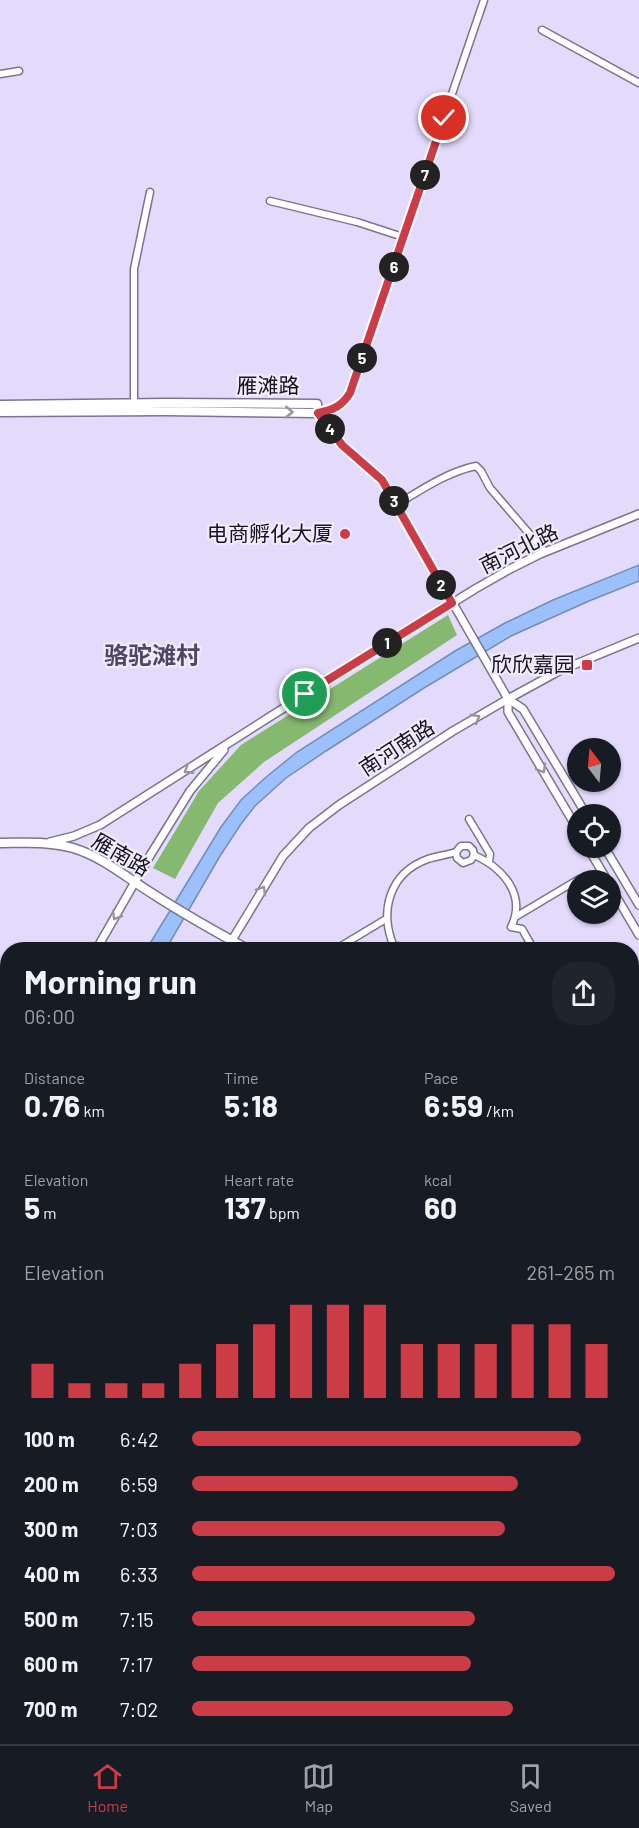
<!DOCTYPE html>
<html lang="en">
<head>
<meta charset="utf-8">
<style>
	:root { --surface:#171b24; --page:#20242c; --text:#f1f3f6; --muted:#9ea1a6; --line:#363941; --accent:#cc3c47 }
	body { margin:0; font-family:Barlow,"Noto Sans SC",sans-serif; background:var(--page); color:var(--text); height:100vh; display:flex; flex-direction:column; font-size:22px; white-space:nowrap }
	* { box-sizing:border-box; margin:0 }
	p { font-size:20px; color:var(--muted) }
	.icon { flex:none; width:33px; height:33px; fill:none; stroke:currentColor; stroke-width:2; stroke-linecap:round; stroke-linejoin:round }
	.map { position:relative; flex:1; overflow:hidden }
	.side { position:absolute; left:0px; top:942px; width:639px; height:802px; display:flex; flex-direction:column; background:var(--surface); border-radius:24px 24px 0 0; box-shadow:0 2px 4px #0004 }
	.side>* { flex:none }
	.needle { width:39px; rotate:344deg }
	.tools { position:absolute; left:567px; top:738px; display:grid; gap:12px }
	.tools a { display:grid; place-items:center; width:54px; height:54px; border-radius:50%; background:var(--surface); box-shadow:0 2px 4px #0004; font-size:30px }
	.pin { position:absolute; display:grid; place-items:center; width:51px; height:51px; color:#fff; margin:-26px; border:3px solid #fff; border-radius:50%; box-shadow:0 2px 6px #0007 }
	.km { position:absolute; width:30px; height:30px; margin:-15px; border-radius:50%; background:#222; color:#fff; font-size:16px; line-height:30px; text-align:center }
	.round { display:grid; place-items:center; flex:none; width:63px; height:63px; border-radius:24px; background:var(--page) }
	.headline { display:flex; align-items:center; justify-content:space-between; height:102px; padding:0 24px }
	h1 { font-size:33px; font-weight:700; line-height:45px }
	.metrics { display:grid; grid-template-columns:repeat(3,1fr); gap:9px; height:102px; padding:6px 24px }
	.metrics div { display:grid; align-content:center }
	.metrics b { font-size:30px; font-weight:700 }
	.metrics small { font-size:16px; font-weight:400 }
	.metrics p { font-size:16px }
	.chart { height:168px; padding:12px 24px }
	.chart p { display:flex; justify-content:space-between }
	.chart svg { width:100%; height:108px; margin-top:6px; stroke:var(--accent); stroke-width:6 }
	ul { padding:0 24px; list-style:none; font-size:20px }
	li { display:grid; grid-template-columns:96px 72px 1fr; align-items:center; height:45px }
	li i { height:15px; border-radius:8px; background:var(--accent) }
	.tabs { display:flex; justify-content:space-around; align-items:center; height:84px; border-top:2px solid var(--line); background:var(--surface); font-size:16px; color:var(--muted) }
	.tabs a { display:grid; justify-items:center; gap:3px }
	.tabs .on { color:var(--accent) }
	.map>svg:first-child { display:block }
</style>
</head>
<body>
<div class="map">
<svg width="639" height="1744" viewBox="0 0 639 1744">
	<rect width="100%" height="100%" fill="#e4dbfc"/>
	<path fill="#bbddad" d="M638 1387 639 1388V1445L632 1433V1391Z"/>
	<path fill="#85b96f" d="M448 615 457 635 264 762 218 803 175 879 153 868 199 791 241 745Z"/>
	<path fill="#9bc0fb" stroke="#738cb9" stroke-width="1.5" d="M639 565V581L589 601 511 636 424 688 326 751 286 778 255 806 241 824 220 856 166 949 146 950 221 827 241 800 265 778 297 752 455 651 505 623 553 600Z"/>
	<g fill="none" stroke-linecap="round" stroke-linejoin="round">
		<g stroke="#738cb9" stroke-width="2">
			<path d="M0 1239 8 1252"/>
			<path d="M266 1737 268 1744"/>
		</g>
		<defs>
			<g id="minor">
				<path d="M542 30 639 83"/>
				<path d="M0 74 19 71"/>
				<path d="M270 201 357 222 403 237"/>
				<path d="M134 403V269L150 192"/>
				<path d="M318 413C333 410 342 406 350 393L484 0"/>
				<path d="M396 505C421 490 447 472 476 466L481 471 490 488 545 552"/>
				<path d="M469 819 490 854 489 862"/>
				<path d="M474 855 471 860 463 863 457 858 456 852 461 846H469L473 850 474 855C503 868 527 895 511 927L522 929 534 950"/>
				<path d="M517 916 579 879"/>
				<path d="M341 946 386 919"/>
				<path d="M394 947C379 911 389 873 428 859 437 856 447 855 456 852"/>
				<path d="M390 950 398 946 405 950"/>
				<path d="M632 1100 639 1112"/>
				<path d="M632 1342 639 1338"/>
				<path d="M0 1736 8 1735"/>
				<path d="M64 1737 103 1742 145 1740 187 1744"/>
				<path d="M253 1737 256 1744"/>
				<path d="M290 1737 291 1744"/>
			</g>
			<g id="tertiary">
				<path d="M318 413 342 445 382 480 508 699 523 709 586 814"/>
				<path d="M508 699V712L578 830"/>
				<path d="M50 842 74 836 100 825 271 716 475 589 510 569 540 554 639 514"/>
				<path d="M588 848 607 880"/>
				<path d="M605 848 639 905"/>
				<path d="M610 886 639 935"/>
				<path d="M96 950 151 854 190 791 224 750"/>
				<path d="M226 950 283 856 309 828 339 805 453 731 508 699 559 671 639 638"/>
				<path d="M0 1110 8 1097"/>
				<path d="M0 1324 8 1312"/>
			</g>
			<g id="secondary">
				<path d="M0 405 166 403 317 404 318 413 166 411 0 412"/>
				<path d="M0 843C25 843 49 841 73 848 103 857 127 878 153 894 184 914 216 932 249 950"/>
				<path d="M632 1001 639 996"/>
				<path d="M0 1387 8 1382"/>
				<path d="M632 1467 639 1480"/>
			</g>
		</defs>
		<use href="#minor" stroke="#7b7390" stroke-width="9"/>
		<use href="#tertiary" stroke="#7b7390" stroke-width="10"/>
		<use href="#secondary" stroke="#7b7390" stroke-width="11"/>
		<use href="#minor" stroke="#fff" stroke-width="6"/>
		<use href="#tertiary" stroke="#fff" stroke-width="7"/>
		<use href="#secondary" stroke="#fff" stroke-width="8"/>
	</g>
	<defs><path id="oneway-chevron" d="M-2-3.5L2.5 0L-2 3.5" fill="none" stroke-width="1.6" stroke-linecap="round" stroke-linejoin="round" transform="scale(1.5)"/></defs>
	<g stroke="#97959a">
		<use href="#oneway-chevron" transform="translate(289 412) rotate(1)"/>
		<use href="#oneway-chevron" transform="translate(476 718) rotate(-30)"/>
		<use href="#oneway-chevron" transform="translate(542 769) rotate(60)"/>
		<use href="#oneway-chevron" transform="translate(188 770) rotate(147)"/>
		<use href="#oneway-chevron" transform="translate(262 890) rotate(-59)"/>
		<use href="#oneway-chevron" transform="translate(116 916) rotate(121)"/>
	</g>
	<g fill="none" stroke-linecap="round" stroke-linejoin="round">
		<defs>
			<path id="route" d="M305 694 452 603 382 480 342 445 318 413C333 410 342 406 350 393L444 118"/>
		</defs>
		<use href="#route" stroke="#fff" stroke-width="12"/>
		<use href="#route" stroke="#cc3c47" stroke-width="8"/>
	</g>
	<g fill="#cc3c47" stroke="#f0ebff" stroke-width="2">
		<circle cx="345" cy="534" r="6"/>
		<rect x="581" y="659" width="12" height="12" rx="3"/>
	</g>
	<g text-anchor="middle" stroke-width="4.5" stroke-linejoin="round" paint-order="stroke">
		<g font-size="21" fill="#17131f" stroke="#f0ebff">
			<text x="268" y="393">雁滩路</text>
			<text transform="translate(519 549) rotate(-26)" y="7">南河北路</text>
			<text transform="translate(397 748) rotate(-33)" y="7">南河南路</text>
			<text transform="translate(121 855) rotate(30)" y="7">雁南路</text>
		</g>
		<g font-size="21" fill="#17131f" stroke="#f0ebff" text-anchor="end">
			<text x="333" y="541">电商孵化大厦</text>
			<text x="575" y="672">欣欣嘉园</text>
		</g>
		<g font-size="24" font-weight="bold" fill="#504863" stroke="#f0ebff">
			<text x="152" y="664">骆驼滩村</text>
		</g>
	</g>
</svg>
<div class="tools">
<a><svg class="needle" viewBox="-14 -14 28 28"><path d="M0-13l5 13h-10z" fill="#e53935"/><path d="M0 13l5-13h-10z" fill="#9ea1a6"/></svg></a>
<a><svg class="icon" aria-label="locate" viewBox="0 0 24 24"><circle cx="12" cy="12" r="6"/><path d="M12 2v4M12 18v4M2 12h4M18 12h4"/></svg></a>
<a><svg class="icon" aria-label="layers" viewBox="0 0 24 24"><path d="M12 4l9 5-9 5-9-5zM3 14l9 5 9-5"/></svg></a>
</div>
<div class="pin" style="left:305px;top:694px;background:#1e9e55"><svg class="icon" aria-label="arrive" viewBox="0 0 24 24"><path d="M6 21V4h12l-3 4 3 4H6"/></svg></div>
<div class="pin" style="left:444px;top:118px;background:#d93025"><svg class="icon" aria-label="check" viewBox="0 0 24 24"><path d="M5 12l5 5 9-10"/></svg></div>
<b class="km" style="left:387px;top:643px">1</b>
<b class="km" style="left:441px;top:585px">2</b>
<b class="km" style="left:394px;top:501px">3</b>
<b class="km" style="left:330px;top:429px">4</b>
<b class="km" style="left:362px;top:358px">5</b>
<b class="km" style="left:394px;top:267px">6</b>
<b class="km" style="left:425px;top:175px">7</b>
<section class="side">
<div class="headline"><div><h1>Morning run</h1><p>06:00</p></div><a class="round"><svg class="icon" aria-label="share" viewBox="0 0 24 24"><path d="M12 15V3M7 8l5-5 5 5M5 13v7h14v-7"/></svg></a></div>
<div class="metrics">
<div><p>Distance</p><b>0.76<small> km</small></b></div>
<div><p>Time</p><b>5:18</b></div>
<div><p>Pace</p><b>6:59<small> /km</small></b></div>
</div>
<div class="metrics">
<div><p>Elevation</p><b>5<small> m</small></b></div>
<div><p>Heart rate</p><b>137<small> bpm</small></b></div>
<div><p>kcal</p><b>60</b></div>
</div>
<div class="chart"><p><span>Elevation</span>261–265 m</p>
<svg viewBox="0 0 160 44" preserveAspectRatio="none"><path d="M5 44V30M15 44V38M25 44V38M35 44V38M45 44V30M55 44V22M65 44V14M75 44V6M85 44V6M95 44V6M105 44V22M115 44V22M125 44V22M135 44V14M145 44V14M155 44V22"/></svg>
</div>
<ul>
<li><b>100 m</b>6:42<i style="width:92%"></i></li>
<li><b>200 m</b>6:59<i style="width:77%"></i></li>
<li><b>300 m</b>7:03<i style="width:74%"></i></li>
<li><b>400 m</b>6:33<i style="width:100%"></i></li>
<li><b>500 m</b>7:15<i style="width:67%"></i></li>
<li><b>600 m</b>7:17<i style="width:66%"></i></li>
<li><b>700 m</b>7:02<i style="width:76%"></i></li>
</ul>
</section>
</div>
<nav class="tabs">
<a class="on"><svg class="icon" aria-label="home" viewBox="0 0 24 24"><path d="M3 11l9-7 9 7M6 9v11h12V9"/></svg>Home</a>
<a><svg class="icon" aria-label="map" viewBox="0 0 24 24"><path d="M3 6l6-2 6 2 6-2v14l-6 2-6-2-6 2zM9 4v14M15 6v14"/></svg>Map</a>
<a><svg class="icon" aria-label="saved" viewBox="0 0 24 24"><path d="M7 4h10v16l-5-4-5 4z"/></svg>Saved</a>
</nav>
</body>
</html>
